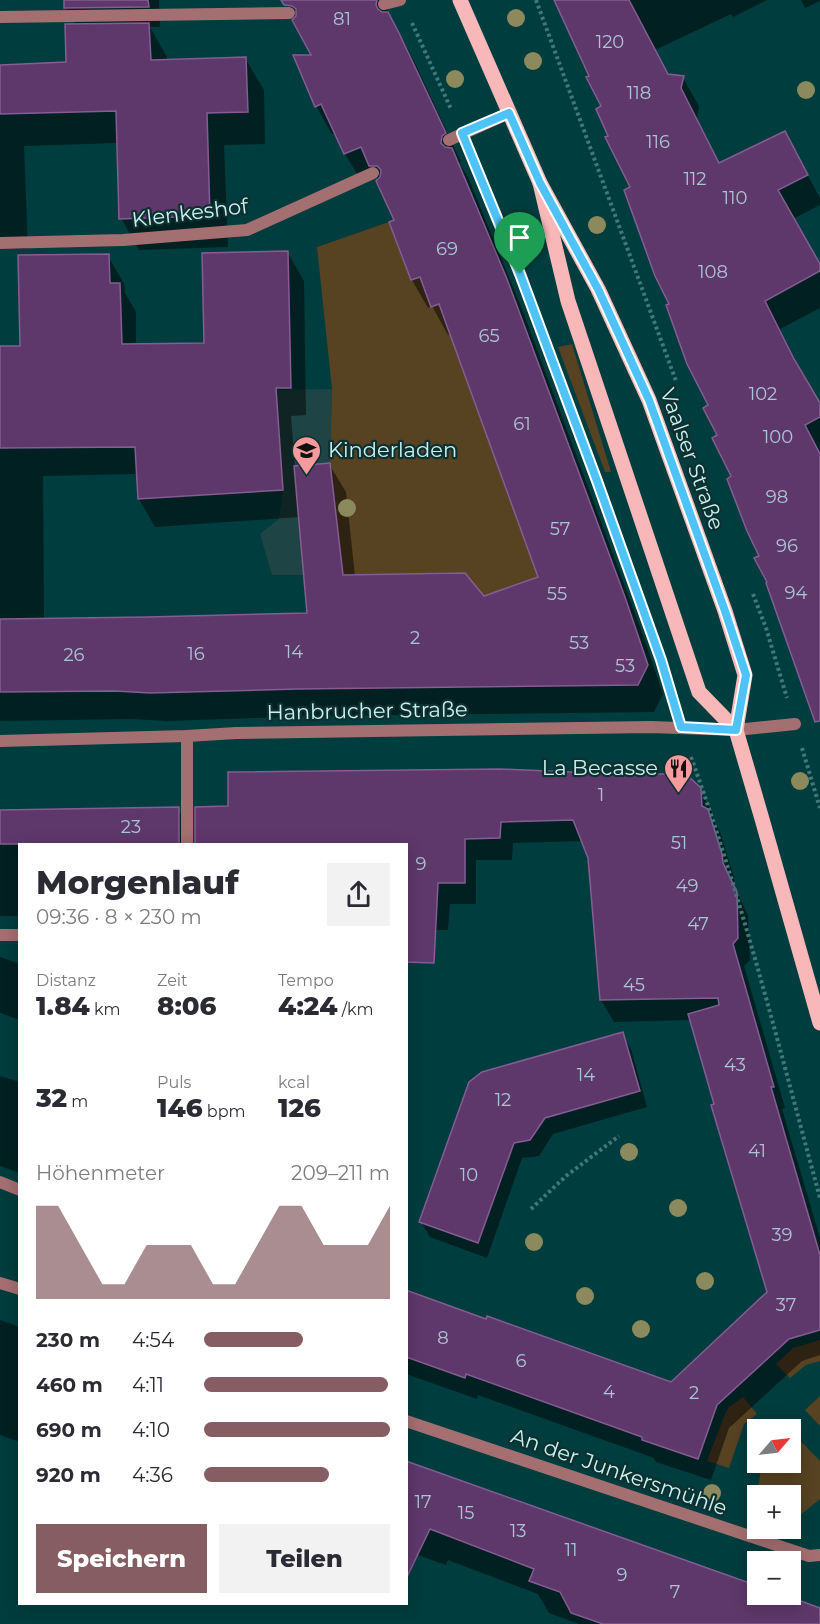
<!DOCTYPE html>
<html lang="de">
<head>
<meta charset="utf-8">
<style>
	:root { --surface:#fff; --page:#f2f2f3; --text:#2b2b33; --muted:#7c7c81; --accent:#865d63 }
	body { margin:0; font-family:Montserrat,sans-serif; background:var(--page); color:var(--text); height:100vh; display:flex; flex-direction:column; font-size:22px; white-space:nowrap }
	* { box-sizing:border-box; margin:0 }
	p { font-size:20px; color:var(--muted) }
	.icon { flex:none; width:33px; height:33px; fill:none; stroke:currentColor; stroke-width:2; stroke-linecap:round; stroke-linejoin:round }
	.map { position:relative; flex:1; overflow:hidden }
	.drawer { position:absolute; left:18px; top:843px; width:390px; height:762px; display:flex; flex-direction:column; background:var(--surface); border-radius:0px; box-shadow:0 3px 15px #0003 }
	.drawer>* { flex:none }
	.needle { width:39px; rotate:62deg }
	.fabs { position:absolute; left:747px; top:1419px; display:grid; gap:12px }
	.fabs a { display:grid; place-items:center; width:54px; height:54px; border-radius:0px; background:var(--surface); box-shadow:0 3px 15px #0003; font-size:30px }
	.pin { position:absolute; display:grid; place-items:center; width:51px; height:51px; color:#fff; margin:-62px -26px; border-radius:50% 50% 50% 0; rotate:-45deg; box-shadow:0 0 6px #0007 }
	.pin .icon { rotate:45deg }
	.round { display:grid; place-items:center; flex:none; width:63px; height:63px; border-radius:0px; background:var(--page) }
	.head { display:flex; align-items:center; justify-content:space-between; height:102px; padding:0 18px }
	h1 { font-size:33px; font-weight:800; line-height:45px }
	.stats { display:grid; grid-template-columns:repeat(3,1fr); gap:9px; height:102px; padding:6px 18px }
	.stats div { display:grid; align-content:center }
	.stats b { font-size:26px; font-weight:800 }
	.stats small { font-size:16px; font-weight:400 }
	.stats p { font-size:16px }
	.chart { height:168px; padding:12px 18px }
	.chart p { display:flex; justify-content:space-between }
	.chart svg { width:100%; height:108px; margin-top:6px; fill:var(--accent); opacity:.7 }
	.cta { display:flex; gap:12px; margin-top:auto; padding:12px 18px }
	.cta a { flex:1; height:69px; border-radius:0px; background:var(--accent); color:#fff; font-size:24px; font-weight:800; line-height:69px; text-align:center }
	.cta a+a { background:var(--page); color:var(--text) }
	ul { padding:0 18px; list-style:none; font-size:20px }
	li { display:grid; grid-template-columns:96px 72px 1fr; align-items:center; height:45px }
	li i { height:15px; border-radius:8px; background:var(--accent) }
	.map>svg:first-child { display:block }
</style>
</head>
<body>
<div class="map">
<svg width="820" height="1624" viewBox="0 0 820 1624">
	<rect width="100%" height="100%" fill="#003d3e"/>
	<path fill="#1f4445" d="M332 389 330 463 343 575H272L260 534 279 519 283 490 276 390Z"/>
	<g fill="#574222">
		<path d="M389 222 411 280 420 277 431 307 439 304 538 577 484 596 465 573 343 575 330 463 332 389 317 247Z"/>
		<path d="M572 344 611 472H605L558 347Z"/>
		<path d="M820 1340V1361L806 1365 790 1378 776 1364 793 1348Z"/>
		<path d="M820 1396V1426L805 1410Z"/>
		<path d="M743 1397 757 1414 744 1424 729 1468 707 1461 725 1414 729 1407Z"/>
		<path d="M791 1431 820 1461V1499L793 1521 791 1519 790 1496H758L757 1501H756L762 1463 790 1462Z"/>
	</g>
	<g fill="#0007" fill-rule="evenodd">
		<path d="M65 0H159L160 27H150L167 57V61L245 58 264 90 265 144 224 145 228 247 139 250 121 218 118 143 24 146 28 249H0V66L68 64 76 26 66 7Z"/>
		<path d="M283 0H382L415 63 461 162 459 163 468 177 522 309 640 627 663 694 654 712 315 716 167 721 132 719 0 721V348H21L108 256 124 284 125 293 136 312V345H206L288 253 304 281 306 415 291 416 295 467 329 464 346 492 355 576 484 598 540 578 451 333 448 335 432 306 428 308 412 280 396 221 376 175 362 182 345 154 336 133 332 134 316 106 314 56ZM138 474 139 499 155 527 300 517 308 614 44 620 43 476Z"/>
		<path d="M559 0H767L733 17 731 14 655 50 669 76 683 78 699 106 697 118 720 165 800 161 820 198V205L793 219 820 267V308L780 329 808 386 820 406V697L761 557 710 406 671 305 632 187 610 136 603 107Z"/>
		<path d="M801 0H820V1L805 8Z"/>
		<path d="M699 789 712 812 713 820 720 832 734 877 735 887 748 916 750 960 744 966 785 1108 782 1109 820 1238V1355L802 1361 729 1428 711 1480 656 1462 654 1458 478 1395 477 1399 406 1374V1292L671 1384 768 1293 691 1020 614 1022 601 1000 589 858 583 841 513 843 512 860H476V904H450L448 930H406V844H197V808Z"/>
		<path d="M178 809 191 831V844H20V916H0V812Z"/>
		<path d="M0 957 20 964V1020L0 1013Z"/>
		<path d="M622 1034 631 1049 647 1107 553 1134 539 1156 522 1158 487 1258 430 1237 421 1222Z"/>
		<path d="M0 1076 20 1082V1173L0 1166Z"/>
		<path d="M0 1320 20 1327V1442L0 1435Z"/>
		<path d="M406 1463 758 1594 820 1610V1624H579L549 1613 538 1594 448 1560 446 1565 406 1551Z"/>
	</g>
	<g fill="#5e386b" stroke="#845d92" stroke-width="1.5">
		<path d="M64 0H148L149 7 64 8Z"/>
		<path d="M281 0H377L376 5 378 9 382 12H388L399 33 446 133 442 136 441 143 445 147 452 148 507 279 625 597 648 665 638 685 298 689 150 693 115 691 0 692V619L147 617 307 613 294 466 330 463 343 575 465 573 484 596 538 577 439 304 431 307 420 277 411 280 389 222 394 220 376 181 380 177 381 170 377 166H369L361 147 344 154 321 104 315 107 293 55H311L292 20 296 16V9L292 6 284 5Z"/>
		<path d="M554 0H629L668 74 684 76 681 88 719 163 785 131 808 175 778 190 820 264V271L765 301 794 359 820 403V417L805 425 820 454V721L815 722 766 583 767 582 754 558 759 556 747 531 727 479 731 476 712 438 717 435 703 408 708 405 687 364 666 305 669 304 655 276 624 190 630 187 605 137 608 136 596 109 601 106 586 77 589 76Z"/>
		<path d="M149 23 151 60 246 57 248 112 207 113 210 216 119 219 116 111 0 114V65L66 62 65 24Z"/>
		<path d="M288 251 291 388H276L283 490 138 499 135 447 0 448V346H20L18 255 109 254 110 283H120L122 344 204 343 202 253Z"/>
		<path d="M500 769 616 774H686L701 788 702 806 708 809 722 854 723 863 737 892 738 938 733 944 774 1087H771L820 1255V1330L789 1339 717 1405 698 1459 642 1440V1437L466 1374 465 1378 406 1357V1290L486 1319 487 1316 671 1382 767 1292 711 1105 714 1104 688 1014 719 1005 718 998 600 1000 588 858 573 820 501 822 500 838 465 839V883H438L434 963 406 962V844H195V807L228 806V772Z"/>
		<path d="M179 807V844H0V810Z"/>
		<path d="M623 1032 640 1091 545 1118 530 1140 514 1143 478 1243 419 1222 469 1082 482 1072Z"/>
		<path d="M406 1461 758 1586V1594H782L820 1608V1624H603L571 1613 560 1592 529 1581 534 1569 430 1529 406 1579Z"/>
	</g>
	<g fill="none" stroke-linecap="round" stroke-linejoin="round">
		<g stroke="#41797a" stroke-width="4" stroke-dasharray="3 3" stroke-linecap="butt">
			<path d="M536 0 676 381"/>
			<path d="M412 23 451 109"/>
			<path d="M473 160 520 274 569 404"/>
			<path d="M753 594 766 628 787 698"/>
			<path d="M802 748 820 808"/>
			<path d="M691 757C743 901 780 1051 820 1198"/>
			<path d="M531 1209 566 1176 619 1136"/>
		</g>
		<g stroke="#a46f71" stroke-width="12">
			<path d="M384 4 400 0"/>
			<path d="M0 17 289 13"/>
			<path d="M449 140 509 113"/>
			<path d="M0 243 123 240 247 230 373 173"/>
			<path d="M736 730 795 724"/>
			<path d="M187 736V844"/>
			<path d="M0 935H20"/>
		</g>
		<g stroke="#a46f71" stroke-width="12">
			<path d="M0 741 187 736 236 733 651 727 736 730"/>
			<path d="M0 1182 20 1190"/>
			<path d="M0 1283 20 1289"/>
			<path d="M406 1421 809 1556 820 1555"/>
		</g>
		<g stroke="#f8b7b8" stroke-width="15">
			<path d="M460 0 540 183 598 289 649 400 725 611 745 675 736 730"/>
			<path d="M540 183 568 301 699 692 736 730 762 819 820 1023"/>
		</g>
	</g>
	<g fill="#8c895c">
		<circle cx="516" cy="18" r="9"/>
		<circle cx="533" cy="61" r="9"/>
		<circle cx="455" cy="79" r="9"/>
		<circle cx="806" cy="90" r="9"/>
		<circle cx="597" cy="225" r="9"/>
		<circle cx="526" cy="238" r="9"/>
		<circle cx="347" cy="508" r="9"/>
		<circle cx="800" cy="781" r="9"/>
		<circle cx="629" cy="1152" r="9"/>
		<circle cx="678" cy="1208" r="9"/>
		<circle cx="534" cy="1242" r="9"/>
		<circle cx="705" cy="1281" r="9"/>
		<circle cx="585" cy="1296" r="9"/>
		<circle cx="641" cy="1329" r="9"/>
		<circle cx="712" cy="1493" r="9"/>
	</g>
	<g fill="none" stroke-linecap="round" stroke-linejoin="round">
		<defs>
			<path id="route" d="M509 113 540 183 598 289 649 400 725 611 746 675 736 730 681 727 661 660 597 481 520 274 462 133Z"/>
		</defs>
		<use href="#route" stroke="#fff" stroke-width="12"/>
		<use href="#route" stroke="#4fc3f7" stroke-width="8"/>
	</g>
	<defs>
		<symbol id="school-pin" viewBox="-11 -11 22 30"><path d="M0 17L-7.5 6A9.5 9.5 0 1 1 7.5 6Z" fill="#f59b9e" stroke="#103030"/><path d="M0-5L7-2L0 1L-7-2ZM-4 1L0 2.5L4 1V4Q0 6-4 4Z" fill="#111"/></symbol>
		<symbol id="restaurant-pin" viewBox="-11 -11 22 30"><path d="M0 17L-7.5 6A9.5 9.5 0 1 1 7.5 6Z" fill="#f59b9e" stroke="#103030"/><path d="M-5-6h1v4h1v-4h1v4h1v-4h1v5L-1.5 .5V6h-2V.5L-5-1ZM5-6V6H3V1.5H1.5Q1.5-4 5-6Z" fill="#111"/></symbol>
	</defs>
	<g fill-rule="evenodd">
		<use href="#school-pin" x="290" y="434" width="33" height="45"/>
		<use href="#restaurant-pin" x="662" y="752" width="33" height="45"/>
	</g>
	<g text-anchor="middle" stroke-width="4.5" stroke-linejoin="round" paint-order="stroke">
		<g font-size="18" fill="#abc4d1">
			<text x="342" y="25">81</text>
			<text x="610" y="48">120</text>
			<text x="639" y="99">118</text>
			<text x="658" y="148">116</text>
			<text x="695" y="185">112</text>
			<text x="735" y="204">110</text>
			<text x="447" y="255">69</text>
			<text x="713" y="278">108</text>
			<text x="489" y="342">65</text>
			<text x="763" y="400">102</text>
			<text x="522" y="430">61</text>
			<text x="778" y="443">100</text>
			<text x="777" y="503">98</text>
			<text x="560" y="535">57</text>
			<text x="787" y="552">96</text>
			<text x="796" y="599">94</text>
			<text x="557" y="600">55</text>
			<text x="415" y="644">2</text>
			<text x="579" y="649">53</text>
			<text x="294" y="658">14</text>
			<text x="196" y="660">16</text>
			<text x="74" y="661">26</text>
			<text x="625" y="672">53</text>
			<text x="601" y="801">1</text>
			<text x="131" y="833">23</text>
			<text x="679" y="849">51</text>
			<text x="421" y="870">9</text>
			<text x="687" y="892">49</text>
			<text x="698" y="930">47</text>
			<text x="634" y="991">45</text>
			<text x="735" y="1071">43</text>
			<text x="586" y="1081">14</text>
			<text x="503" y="1106">12</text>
			<text x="757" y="1157">41</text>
			<text x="469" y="1181">10</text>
			<text x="782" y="1241">39</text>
			<text x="786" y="1311">37</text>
			<text x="443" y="1344">8</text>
			<text x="521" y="1367">6</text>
			<text x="609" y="1398">4</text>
			<text x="694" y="1399">2</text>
			<text x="423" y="1508">17</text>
			<text x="466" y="1519">15</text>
			<text x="518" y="1537">13</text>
			<text x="571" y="1556">11</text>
			<text x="622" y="1581">9</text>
			<text x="675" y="1598">7</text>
		</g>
		<g font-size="21" fill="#c5f2f3" stroke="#103030">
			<text transform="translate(190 213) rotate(-7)" y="7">Klenkeshof</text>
			<text transform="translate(692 459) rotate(70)" y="7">Vaalser Straße</text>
			<text transform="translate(367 711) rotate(-1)" y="7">Hanbrucher Straße</text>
			<text transform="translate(619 1472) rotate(19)" y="7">An der Junkersmühle</text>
		</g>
		<g font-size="21" fill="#c5f2f3" stroke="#103030" text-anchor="start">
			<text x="328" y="457">Kinderladen</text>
			<text x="658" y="775" text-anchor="end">La Becasse</text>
		</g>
	</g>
</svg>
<div class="fabs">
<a><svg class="needle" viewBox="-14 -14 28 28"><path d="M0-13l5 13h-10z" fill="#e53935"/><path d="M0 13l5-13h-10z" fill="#7c7c81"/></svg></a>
<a>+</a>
<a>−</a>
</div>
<div class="pin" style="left:520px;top:274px;background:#1e9e55"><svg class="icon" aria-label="arrive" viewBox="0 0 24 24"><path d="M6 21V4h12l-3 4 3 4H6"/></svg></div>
<section class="drawer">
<div class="head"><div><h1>Morgenlauf</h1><p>09:36 · 8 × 230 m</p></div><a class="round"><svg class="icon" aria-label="share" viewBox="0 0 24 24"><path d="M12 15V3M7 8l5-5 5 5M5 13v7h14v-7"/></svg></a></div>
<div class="stats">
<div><p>Distanz</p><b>1.84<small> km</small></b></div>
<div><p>Zeit</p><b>8:06</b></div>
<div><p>Tempo</p><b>4:24<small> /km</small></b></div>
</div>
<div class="stats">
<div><b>32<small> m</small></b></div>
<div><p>Puls</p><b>146<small> bpm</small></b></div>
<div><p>kcal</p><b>126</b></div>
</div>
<div class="chart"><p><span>Höhenmeter</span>209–211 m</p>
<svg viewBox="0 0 160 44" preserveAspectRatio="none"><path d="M0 44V6L10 6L20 22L30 38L40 38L50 22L60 22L70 22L80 38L90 38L100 22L110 6L120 6L130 22L140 22L150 22L160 6V44z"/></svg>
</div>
<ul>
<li><b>230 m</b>4:54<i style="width:53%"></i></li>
<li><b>460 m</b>4:11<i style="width:99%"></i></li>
<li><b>690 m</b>4:10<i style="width:100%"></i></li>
<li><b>920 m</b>4:36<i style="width:67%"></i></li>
</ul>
<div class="cta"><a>Speichern</a><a>Teilen</a></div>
</section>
</div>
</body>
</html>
